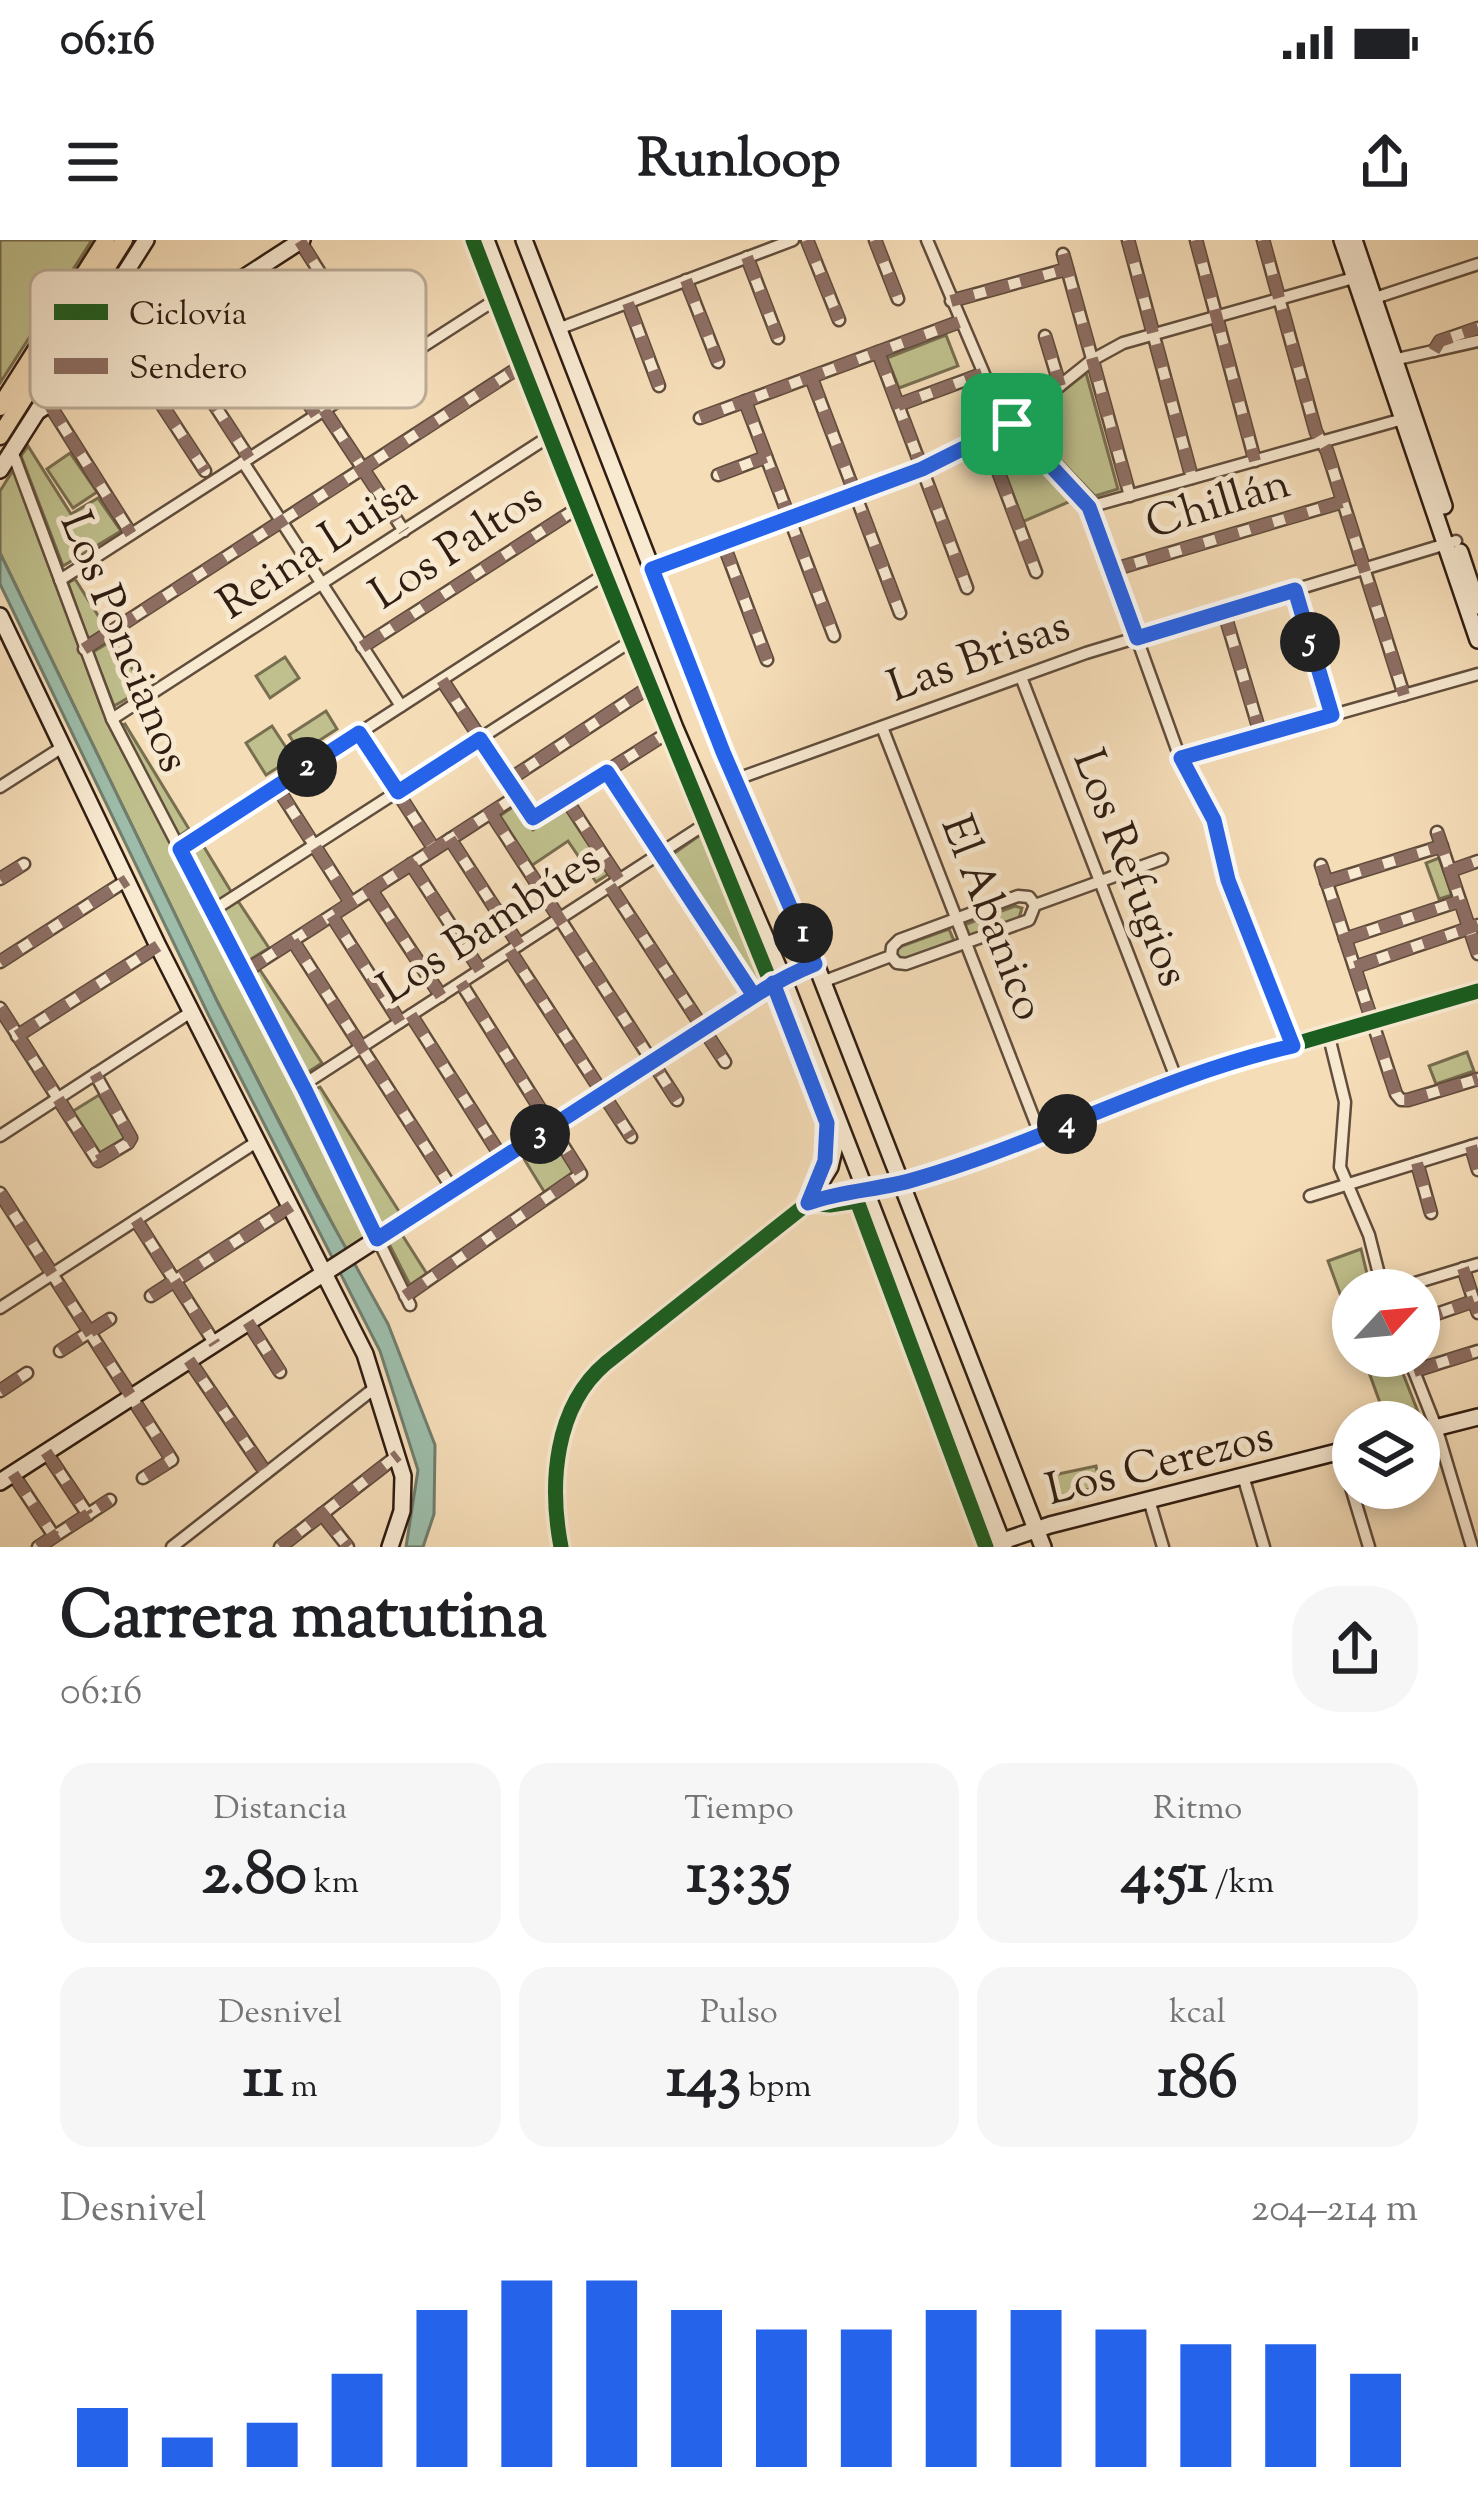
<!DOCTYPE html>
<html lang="es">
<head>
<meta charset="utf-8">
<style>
	:root { --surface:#fff; --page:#f6f6f6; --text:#202124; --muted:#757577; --accent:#2563eb }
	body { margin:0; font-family:"Sorts Mill Goudy",serif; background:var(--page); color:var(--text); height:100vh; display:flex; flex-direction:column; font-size:45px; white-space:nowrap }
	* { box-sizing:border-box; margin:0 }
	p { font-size:39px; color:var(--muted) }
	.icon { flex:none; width:66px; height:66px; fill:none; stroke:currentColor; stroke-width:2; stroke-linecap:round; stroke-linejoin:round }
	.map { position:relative; height:1307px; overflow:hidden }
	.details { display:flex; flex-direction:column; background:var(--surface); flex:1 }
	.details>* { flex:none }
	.needle { width:78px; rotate:64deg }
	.controls { position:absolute; left:1332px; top:1029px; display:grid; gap:24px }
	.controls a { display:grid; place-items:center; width:108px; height:108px; border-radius:50%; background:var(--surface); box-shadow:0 6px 18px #0003; font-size:60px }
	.pin { position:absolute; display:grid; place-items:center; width:102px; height:102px; color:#fff; margin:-51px; border-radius:24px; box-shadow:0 6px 18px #0006 }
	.km { position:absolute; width:60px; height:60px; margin:-30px; border-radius:50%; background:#222; color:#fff; font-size:33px; line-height:60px; text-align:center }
	.round { display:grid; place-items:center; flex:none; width:126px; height:126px; border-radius:48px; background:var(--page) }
	.overview { display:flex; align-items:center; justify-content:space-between; height:204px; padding:0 60px }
	h1 { font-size:66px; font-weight:700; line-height:90px }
	.figures { display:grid; grid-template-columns:repeat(3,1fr); gap:18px; height:204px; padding:12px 60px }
	.figures div { display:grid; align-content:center; border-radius:30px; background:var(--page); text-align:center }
	.figures b { font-size:60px; font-weight:700 }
	.figures small { font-size:33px; font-weight:400 }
	.figures p { font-size:33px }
	.chart { height:336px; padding:24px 60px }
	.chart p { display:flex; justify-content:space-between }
	.chart svg { width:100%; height:216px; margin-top:12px; stroke:var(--accent); stroke-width:6 }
	.status { display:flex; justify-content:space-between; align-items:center; height:84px; padding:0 60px; background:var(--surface); direction:ltr }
	.status svg { height:33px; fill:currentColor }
	header { display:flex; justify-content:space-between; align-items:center; height:156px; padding:0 60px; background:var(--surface); font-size:54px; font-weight:700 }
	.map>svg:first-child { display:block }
</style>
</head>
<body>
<div class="status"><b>06:16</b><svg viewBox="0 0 49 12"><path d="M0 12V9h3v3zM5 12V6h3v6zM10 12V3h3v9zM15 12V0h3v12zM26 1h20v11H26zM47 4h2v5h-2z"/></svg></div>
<header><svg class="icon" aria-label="menu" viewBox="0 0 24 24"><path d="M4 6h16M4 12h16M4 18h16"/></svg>Runloop<svg class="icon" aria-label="share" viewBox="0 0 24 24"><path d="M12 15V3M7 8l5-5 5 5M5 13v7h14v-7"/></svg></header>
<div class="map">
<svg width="1478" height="1307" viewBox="0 0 1478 1307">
	<rect width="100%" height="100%" fill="#f5ddb8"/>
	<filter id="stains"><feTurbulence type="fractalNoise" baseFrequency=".00167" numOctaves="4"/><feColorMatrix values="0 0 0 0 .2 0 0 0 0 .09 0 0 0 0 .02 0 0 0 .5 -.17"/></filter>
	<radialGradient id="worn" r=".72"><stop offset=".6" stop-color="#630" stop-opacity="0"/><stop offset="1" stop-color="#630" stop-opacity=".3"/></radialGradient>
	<g fill="#bfc08d" stroke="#786e50" stroke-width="3">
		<path d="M0 0H92L0 143Z"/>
		<path d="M946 95 958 126 899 148 887 118Z"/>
		<path d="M1086 133 1118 249 1095 256 1024 182Z"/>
		<path d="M1009 197 1071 261 1022 282 993 204Z"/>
		<path d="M28 206 71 274 98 258 121 291 63 326 21 216Z"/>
		<path d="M70 213 97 252 73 268 47 229Z"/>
		<path d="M12 232 16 235 102 469 284 823 367 995 346 1010 217 761 0 313V251Z"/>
		<path d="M75 339 106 388 88 399 68 343Z"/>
		<path d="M113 400 145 448 114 466 93 412Z"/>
		<path d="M285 417 299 438 270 458 256 436Z"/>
		<path d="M326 471 337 489 300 513 289 495Z"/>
		<path d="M125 484 189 589 179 596 121 486Z"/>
		<path d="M272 486 293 518 266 535 246 503Z"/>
		<path d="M516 565 533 590 566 568 610 633 596 642 568 601 531 626 498 577Z"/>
		<path d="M703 593 762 744 754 750 666 619Z"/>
		<path d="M201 602 232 653 215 663 188 611Z"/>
		<path d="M1439 618 1452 655 1439 659 1426 623Z"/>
		<path d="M238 661 269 708 246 722 221 672Z"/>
		<path d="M1015 666 1022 668 1019 678 968 697 964 685Z"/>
		<path d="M949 689 954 701 903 720 894 714 899 707Z"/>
		<path d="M260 730 322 823 305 834 254 733Z"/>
		<path d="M1467 812 1474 831 1436 844 1429 826Z"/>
		<path d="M320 847 400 973 379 985 315 849Z"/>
		<path d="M99 855 126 899 97 917 70 873Z"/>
		<path d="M552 894 573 928 572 936 545 953 521 914Z"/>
		<path d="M399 990 427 1034 410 1045 386 998Z"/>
		<path d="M1361 1009 1371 1050H1353V1089L1328 1021Z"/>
		<path d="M1363 1116H1396L1422 1182H1387Z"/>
		<path d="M1096 1226 1100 1247 1054 1257 1049 1236Z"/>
	</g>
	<path fill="#9dbdaa" stroke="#717d6d" stroke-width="3" d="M0 313 217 761 317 956 388 1084 435 1205 434 1274 423 1307H406L418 1230 380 1111 209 776 0 344Z"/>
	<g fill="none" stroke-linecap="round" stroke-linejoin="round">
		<defs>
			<g id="street">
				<path d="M807 0 839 80"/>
				<path d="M875 0 898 59"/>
				<path d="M927 0 993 155 1012 184 1091 271 1184 529 1214 580 1228 640 1293 805"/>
				<path d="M1128 0 1192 238"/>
				<path d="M1196 0 1255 221"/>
				<path d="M1263 0 1316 192 1327 211 1404 455"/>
				<path d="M300 1 383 132"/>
				<path d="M1063 14 1130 256"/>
				<path d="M747 17 778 98"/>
				<path d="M686 40 718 122"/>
				<path d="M232 46 316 175"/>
				<path d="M1372 59 1478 24"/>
				<path d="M951 61 1067 29"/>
				<path d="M628 63 659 146"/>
				<path d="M165 89 249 218"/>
				<path d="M558 89 793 0"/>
				<path d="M1045 96 1060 146"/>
				<path d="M1434 111 1440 101 1478 88"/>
				<path d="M878 112 967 348"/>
				<path d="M121 117 138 143 145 139 205 231"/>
				<path d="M1393 120 1478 101"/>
				<path d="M811 137 900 373"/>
				<path d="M745 161 834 396"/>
				<path d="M49 164 131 294"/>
				<path d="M898 165 982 134"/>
				<path d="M324 170 404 291"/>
				<path d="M700 178 959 82"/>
				<path d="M986 199 1036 332"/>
				<path d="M12 211 112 479 305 850 410 1065"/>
				<path d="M243 222 401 466"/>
				<path d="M718 235 766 217"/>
				<path d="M1089 267 1410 177"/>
				<path d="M723 303 767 420"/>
				<path d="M652 329 965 209 1012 184 1092 120 1123 103 1357 37"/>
				<path d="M1112 330 1342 262"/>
				<path d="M60 340 506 53"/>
				<path d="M1295 350 1332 475"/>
				<path d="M1224 372 1261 496"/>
				<path d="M362 407 587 262"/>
				<path d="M84 409 532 119"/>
				<path d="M1021 437 1178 843"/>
				<path d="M442 440 533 578 675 488"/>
				<path d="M112 479 559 190"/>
				<path d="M882 487 1040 894"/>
				<path d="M359 493 434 609"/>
				<path d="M1181 518 1478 434"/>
				<path d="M606 532 754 756"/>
				<path d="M734 540 1086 413 1456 301"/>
				<path d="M507 541 657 442"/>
				<path d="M0 547 64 506"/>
				<path d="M277 547 351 663"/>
				<path d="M566 559 619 640"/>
				<path d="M491 573 677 860"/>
				<path d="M1437 592 1478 714"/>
				<path d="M450 599 519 705"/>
				<path d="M180 609 613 329"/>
				<path d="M411 624 480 730"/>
				<path d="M1321 625 1396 854 1401 860H1408L1478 839"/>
				<path d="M1450 631 1478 621"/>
				<path d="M0 639 24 624"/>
				<path d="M1326 642 1442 606"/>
				<path d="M610 646 725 822"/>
				<path d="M371 650 441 756"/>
				<path d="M212 671 639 396"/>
				<path d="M332 676 400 782"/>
				<path d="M1345 699 1460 661"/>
				<path d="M293 701 453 950"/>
				<path d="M510 711 631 897"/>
				<path d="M891 716 897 723 906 724 1029 680 1035 665 1162 619"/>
				<path d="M0 722 127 640"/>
				<path d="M1355 727 1478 685"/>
				<path d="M244 732 517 556"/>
				<path d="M822 742 891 716 892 707 899 700 1018 656 1029 657 1035 665"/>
				<path d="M0 768 98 921 128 903 131 898 95 834"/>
				<path d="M411 775 502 918"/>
				<path d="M17 796 158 706"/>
				<path d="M1329 797 1345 862 1340 927 1369 995 1383 1050"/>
				<path d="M303 845 713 579"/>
				<path d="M0 896 191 772"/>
				<path d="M1471 906 1478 930"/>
				<path d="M1417 923 1431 973"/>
				<path d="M0 953 172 1220 143 1238"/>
				<path d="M1310 956 1478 904"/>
				<path d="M136 980 215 1104"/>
				<path d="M1463 1028 1478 1073"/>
				<path d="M1392 1050 1478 1024"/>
				<path d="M151 1056 291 966"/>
				<path d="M405 1056 581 934 461 743"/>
				<path d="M0 1068 258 901"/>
				<path d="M1419 1080 1474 1061"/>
				<path d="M248 1082 280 1132"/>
				<path d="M60 1111 110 1079"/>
				<path d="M1408 1116 1436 1187 1472 1307"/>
				<path d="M189 1120 266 1233"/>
				<path d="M1414 1131 1478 1111"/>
				<path d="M0 1151 27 1133"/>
				<path d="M1340 1211 1369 1307"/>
				<path d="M46 1212 88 1275"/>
				<path d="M13 1234 54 1296"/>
				<path d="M1243 1236 1264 1307"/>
				<path d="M1149 1260 1163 1307"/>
				<path d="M322 1274 348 1307"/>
				<path d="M38 1307 110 1260"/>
				<path d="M172 1307 376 1147"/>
				<path d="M280 1307 398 1215"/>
			</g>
			<g id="secondary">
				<path d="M486 0 675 488 783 738 1004 1307"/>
				<path d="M524 0 723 512 808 704 1043 1307"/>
				<path d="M1342 0 1478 400"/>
				<path d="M1354 0 1444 266"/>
				<path d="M38 171 302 0"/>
				<path d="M0 230 146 0"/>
				<path d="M1460 312 1478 366"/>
				<path d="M0 376 158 706 365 1114 403 1236 402 1271 390 1307"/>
				<path d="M808 963 830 927 839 888"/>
				<path d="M1419 1192 1478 1177"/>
				<path d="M0 1242 771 745 815 724"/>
				<path d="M561 1307C549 1244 554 1167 606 1123L808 963 852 950 912 941 1243 819 1478 751"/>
				<path d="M985 1307 1050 1285 1353 1208"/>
			</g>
			<g id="primary">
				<path d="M0 167 106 0"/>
				<path d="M0 196 124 0"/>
			</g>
		</defs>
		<use href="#street" stroke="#614d3c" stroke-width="15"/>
		<use href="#secondary" stroke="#301d12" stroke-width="20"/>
		<use href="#primary" stroke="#301d12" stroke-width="21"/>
		<use href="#street" stroke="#f8e9d1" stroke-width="10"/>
		<use href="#secondary" stroke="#f8e9d1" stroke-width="15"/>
		<use href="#primary" stroke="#f5ddb8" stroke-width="16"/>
		<g stroke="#8d6e63" stroke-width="12" stroke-dasharray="24 12" stroke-linecap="butt">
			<path d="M807 0 839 80"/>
			<path d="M875 0 898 59"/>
			<path d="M1128 0 1192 238"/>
			<path d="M1196 0 1255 221"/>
			<path d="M1263 0 1316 192 1327 211 1404 455"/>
			<path d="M300 1 383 132"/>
			<path d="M1063 14 1130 256"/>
			<path d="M747 17 778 98"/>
			<path d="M686 40 718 122"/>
			<path d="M232 46 316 175"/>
			<path d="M951 61 1067 29"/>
			<path d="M628 63 659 146"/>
			<path d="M165 89 249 218"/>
			<path d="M1045 96 1060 146"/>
			<path d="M1434 111 1440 101 1478 88"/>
			<path d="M878 112 967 348"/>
			<path d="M121 117 138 143 145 139 205 231"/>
			<path d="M811 137 900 373"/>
			<path d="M745 161 834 396"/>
			<path d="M49 164 131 294"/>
			<path d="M898 165 982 134"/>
			<path d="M324 170 404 291"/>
			<path d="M700 178 959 82"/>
			<path d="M986 199 1036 332"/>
			<path d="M718 235 766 217"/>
			<path d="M723 303 767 420"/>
			<path d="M1112 330 1342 262"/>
			<path d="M1295 350 1332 475"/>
			<path d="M1224 372 1261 496"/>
			<path d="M362 407 584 264"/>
			<path d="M84 409 528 122"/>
			<path d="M442 440 533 578 675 488"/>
			<path d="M359 493 434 609"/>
			<path d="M606 532 754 756"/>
			<path d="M507 541 657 442"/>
			<path d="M277 547 351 663"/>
			<path d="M566 559 619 640"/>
			<path d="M491 573 677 860"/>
			<path d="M1437 592 1478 714"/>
			<path d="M450 599 519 705"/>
			<path d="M411 624 480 730"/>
			<path d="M1321 625 1396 854 1401 860H1408L1478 839"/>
			<path d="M1450 631 1478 621"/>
			<path d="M0 639 24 624"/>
			<path d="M1326 642 1442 606"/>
			<path d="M610 646 725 822"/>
			<path d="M371 650 441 756"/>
			<path d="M332 676 400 782"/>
			<path d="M1345 699 1460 661"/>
			<path d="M293 701 453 950"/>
			<path d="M510 711 631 897"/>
			<path d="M0 722 127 640"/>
			<path d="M1355 727 1478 685"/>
			<path d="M244 732 501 566"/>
			<path d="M0 768 98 921 128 903 131 898 95 834"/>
			<path d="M411 775 502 918"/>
			<path d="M17 796 158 706"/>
			<path d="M1471 906 1478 930"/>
			<path d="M1417 923 1431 973"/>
			<path d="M0 953 172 1220 143 1238"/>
			<path d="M136 980 215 1104"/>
			<path d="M1463 1028 1478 1073"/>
			<path d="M151 1056 291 966"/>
			<path d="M405 1056 581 934 461 743"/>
			<path d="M1419 1080 1474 1061"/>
			<path d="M248 1082 280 1132"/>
			<path d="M60 1111 110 1079"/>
			<path d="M189 1120 266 1233"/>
			<path d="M1414 1131 1478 1111"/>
			<path d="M0 1151 27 1133"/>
			<path d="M46 1212 88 1275"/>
			<path d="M13 1234 54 1296"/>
			<path d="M322 1274 348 1307"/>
			<path d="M38 1307 110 1260"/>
			<path d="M280 1307 398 1215"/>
		</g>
		<defs>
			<g id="cycleway">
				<path d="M473 0C585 293 707 583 824 874L828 905 808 963 830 965 857 961 986 1307"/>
				<path d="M561 1307C549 1244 554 1167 606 1123L808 963 852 950 912 941 1243 819 1478 751"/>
			</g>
		</defs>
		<use href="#cycleway" stroke="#f8e9d1" stroke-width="22"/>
		<use href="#cycleway" stroke="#1b5e20" stroke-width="15"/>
	</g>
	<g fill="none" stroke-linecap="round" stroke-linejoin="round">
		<defs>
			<path id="route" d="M1012 184 922 229 652 329 723 512 815 724C793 733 774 743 754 756L607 532 533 578 480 499 398 552 359 493 180 609 305 850 377 999 754 756 771 745 773 743 827 883 825 921 808 963C843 950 881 950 916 939 1044 902 1163 835 1293 806L1228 640 1214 580 1181 518 1332 475 1295 350 1137 398 1089 267 1012 184"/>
		</defs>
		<use href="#route" stroke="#fff" stroke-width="24"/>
		<use href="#route" stroke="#2563eb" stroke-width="15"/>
	</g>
	<g text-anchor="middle" stroke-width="10" stroke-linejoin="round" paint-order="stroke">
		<g font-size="45" fill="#301d12" stroke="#f8e9d1">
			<text transform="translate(1217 261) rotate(-17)" y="16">Chillán</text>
			<text transform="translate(455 304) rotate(-33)" y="16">Los Paltos</text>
			<text transform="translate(316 305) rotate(-33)" y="16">Reina Luisa</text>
			<text transform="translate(127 401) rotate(68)" y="16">Los Poncianos</text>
			<text transform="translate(978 414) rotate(-20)" y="16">Las Brisas</text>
			<text transform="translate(1133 627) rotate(69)" y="16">Los Refugios</text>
			<text transform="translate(995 677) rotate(69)" y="16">El Abanico</text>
			<text transform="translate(488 682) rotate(-33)" y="16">Los Bambúes</text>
			<text transform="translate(1159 1221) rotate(-14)" y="16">Los Cerezos</text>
		</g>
	</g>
	<rect x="30" y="30" width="396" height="138" rx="18" fill="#f8e9d1" stroke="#bcac98" stroke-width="3"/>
	<rect x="54" y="64" width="54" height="16" fill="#1b5e20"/>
	<rect x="54" y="118" width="54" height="16" fill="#8d6e63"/>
	<g font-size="33" fill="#301d12">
		<text x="129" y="84">Ciclovía</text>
		<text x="129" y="138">Sendero</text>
	</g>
	<rect width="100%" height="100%" filter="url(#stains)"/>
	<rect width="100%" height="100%" fill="url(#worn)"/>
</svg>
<div class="controls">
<a><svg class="needle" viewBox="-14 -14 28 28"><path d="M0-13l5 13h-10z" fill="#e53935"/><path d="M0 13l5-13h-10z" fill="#757577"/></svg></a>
<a><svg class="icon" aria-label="layers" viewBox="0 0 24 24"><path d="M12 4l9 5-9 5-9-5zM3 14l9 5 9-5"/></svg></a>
</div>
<div class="pin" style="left:1012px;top:184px;background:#1e9e55"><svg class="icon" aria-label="arrive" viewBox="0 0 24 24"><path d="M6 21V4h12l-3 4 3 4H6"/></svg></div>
<b class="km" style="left:803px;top:693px">1</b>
<b class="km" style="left:307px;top:527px">2</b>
<b class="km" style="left:540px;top:894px">3</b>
<b class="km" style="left:1067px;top:884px">4</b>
<b class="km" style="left:1310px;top:402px">5</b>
</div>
<section class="details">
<div class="overview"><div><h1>Carrera matutina</h1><p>06:16</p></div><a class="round"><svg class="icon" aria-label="share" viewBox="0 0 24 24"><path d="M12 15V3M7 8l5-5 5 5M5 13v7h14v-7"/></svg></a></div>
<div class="figures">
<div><p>Distancia</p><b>2.80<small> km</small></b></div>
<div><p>Tiempo</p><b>13:35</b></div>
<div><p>Ritmo</p><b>4:51<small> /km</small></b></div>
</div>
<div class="figures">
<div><p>Desnivel</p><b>11<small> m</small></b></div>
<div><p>Pulso</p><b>143<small> bpm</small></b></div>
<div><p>kcal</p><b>186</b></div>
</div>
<div class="chart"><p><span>Desnivel</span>204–214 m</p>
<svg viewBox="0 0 160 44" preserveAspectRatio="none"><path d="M5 44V32M15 44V38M25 44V35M35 44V25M45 44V12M55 44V6M65 44V6M75 44V12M85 44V16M95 44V16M105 44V12M115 44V12M125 44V16M135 44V19M145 44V19M155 44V25"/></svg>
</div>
</section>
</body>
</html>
